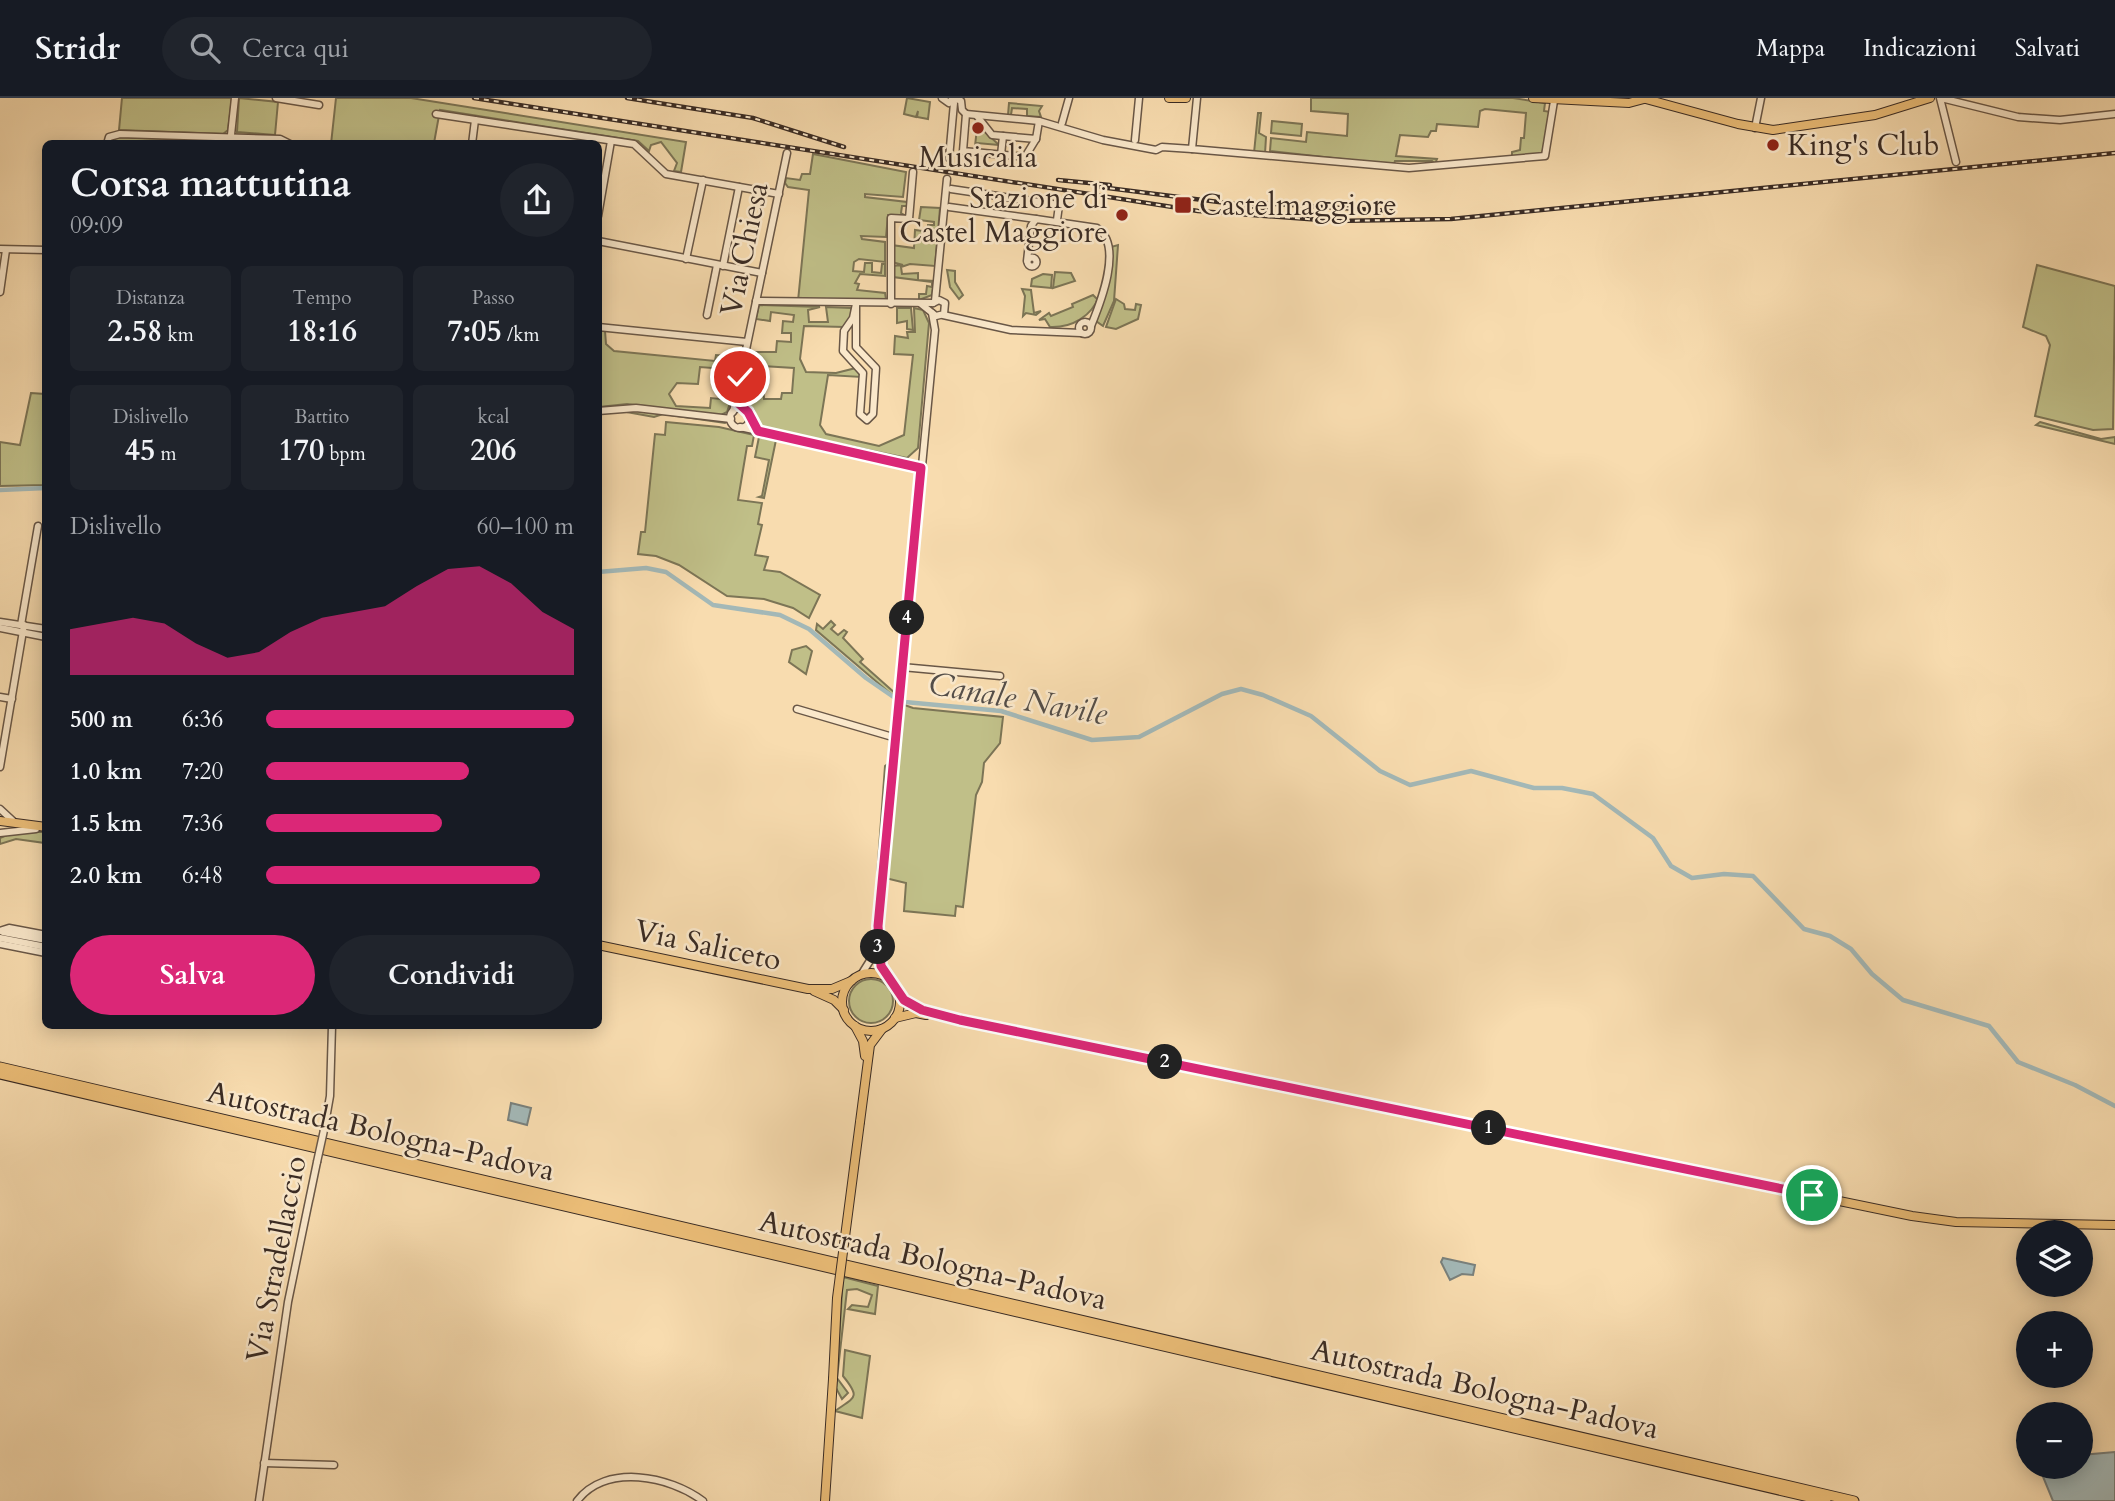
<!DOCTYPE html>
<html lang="it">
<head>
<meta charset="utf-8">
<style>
	:root { --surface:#171b24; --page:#20242c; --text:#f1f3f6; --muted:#9ea1a6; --line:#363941; --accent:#db2777 }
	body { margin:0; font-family:Cardo,serif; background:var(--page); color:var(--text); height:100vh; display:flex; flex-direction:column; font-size:26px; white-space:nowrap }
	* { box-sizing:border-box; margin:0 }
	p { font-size:23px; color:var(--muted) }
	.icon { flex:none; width:38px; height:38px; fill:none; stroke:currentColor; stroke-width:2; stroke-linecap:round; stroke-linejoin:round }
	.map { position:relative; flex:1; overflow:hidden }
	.details { position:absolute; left:42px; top:42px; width:560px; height:889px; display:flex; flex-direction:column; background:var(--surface); border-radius:10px; box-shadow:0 4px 18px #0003 }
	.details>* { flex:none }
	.controls { position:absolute; left:2016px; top:1122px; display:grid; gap:14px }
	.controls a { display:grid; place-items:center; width:77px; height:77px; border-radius:50%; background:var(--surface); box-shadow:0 4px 18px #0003; font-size:35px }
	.pin { position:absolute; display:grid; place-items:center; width:60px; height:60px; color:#fff; margin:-30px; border:4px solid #fff; border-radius:50%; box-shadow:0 2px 7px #0007 }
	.km { position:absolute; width:35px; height:35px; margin:-18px; border-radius:50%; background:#222; color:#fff; font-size:19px; line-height:35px; text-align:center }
	.round { display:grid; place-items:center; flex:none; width:74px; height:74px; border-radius:37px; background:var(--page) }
	.head { display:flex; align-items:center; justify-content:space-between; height:119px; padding:0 28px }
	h1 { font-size:38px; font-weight:800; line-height:52px }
	.stats { display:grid; grid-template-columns:repeat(3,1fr); gap:10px; height:119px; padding:7px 28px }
	.stats div { display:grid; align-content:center; border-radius:10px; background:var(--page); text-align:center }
	.stats b { font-size:30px; font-weight:800 }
	.stats small { font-size:19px; font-weight:400 }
	.stats p { font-size:19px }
	.chart { height:196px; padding:14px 28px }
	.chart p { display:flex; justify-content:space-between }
	.chart svg { width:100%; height:126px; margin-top:7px; fill:var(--accent); opacity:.7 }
	.cta { display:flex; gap:14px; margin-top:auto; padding:14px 28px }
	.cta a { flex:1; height:80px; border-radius:42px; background:var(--accent); color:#fff; font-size:28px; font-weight:800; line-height:80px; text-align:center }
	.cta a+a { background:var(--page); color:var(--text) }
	ul { padding:0 28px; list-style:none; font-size:23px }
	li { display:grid; grid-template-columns:112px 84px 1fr; align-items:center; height:52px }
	li i { height:18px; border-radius:9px; background:var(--accent) }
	header { display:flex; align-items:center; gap:42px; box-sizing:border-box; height:98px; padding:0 35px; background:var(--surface); border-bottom:2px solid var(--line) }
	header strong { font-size:33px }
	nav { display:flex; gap:38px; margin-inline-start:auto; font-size:24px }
	.search { width:490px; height:63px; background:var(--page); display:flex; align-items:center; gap:18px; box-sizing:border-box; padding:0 24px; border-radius:38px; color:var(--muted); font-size:26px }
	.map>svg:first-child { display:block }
</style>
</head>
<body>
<header>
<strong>Stridr</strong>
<div class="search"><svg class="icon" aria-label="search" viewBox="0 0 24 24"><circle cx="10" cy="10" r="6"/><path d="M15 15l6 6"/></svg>Cerca qui</div>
<nav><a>Mappa</a><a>Indicazioni</a><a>Salvati</a></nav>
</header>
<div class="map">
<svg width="2115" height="1403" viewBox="0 0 2115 1403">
	<rect width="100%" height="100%" fill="#f8dcaf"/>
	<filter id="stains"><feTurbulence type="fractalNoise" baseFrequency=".00286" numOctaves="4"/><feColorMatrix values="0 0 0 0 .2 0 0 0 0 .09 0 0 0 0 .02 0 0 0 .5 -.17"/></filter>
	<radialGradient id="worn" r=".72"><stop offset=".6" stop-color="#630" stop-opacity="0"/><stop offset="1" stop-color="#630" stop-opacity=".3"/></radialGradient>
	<g fill="#c0bf88" stroke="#7c7556" stroke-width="2">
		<path d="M122 0H232L228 32 223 36 119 32Z"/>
		<path d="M239 0 278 4 275 37 237 34Z"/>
		<path d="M336 0H411L686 44 681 74 674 73 677 65 661 44 651 47 649 53 638 43 440 12 434 45 331 46Z"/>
		<path d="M907 0 930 4 928 21 917 19 918 13 916 19 904 16Z"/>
		<path d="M1311 0H1513L1545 5 1544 13 1551 14 1542 56 1512 59V54L1520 52 1521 40H1524L1526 15 1485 11 1480 13 1478 29 1437 26 1436 33H1431L1428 39 1400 37 1396 58 1437 61 1435 66 1432 63H1395L1394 66H1387L1270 53 1271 40 1306 44 1307 34 1347 38 1348 16 1311 13Z"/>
		<path d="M1009 5 1042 8 1039 13 1041 19 1027 18V11L1012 10 1011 17H1008Z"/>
		<path d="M1258 15H1261L1259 35 1266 39 1265 56 1254 55Z"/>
		<path d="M978 21 985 30 983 32 999 47 977 45 975 48Z"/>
		<path d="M1272 23 1302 26 1301 38 1271 35Z"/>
		<path d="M117 39 167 41V45L110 46Z"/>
		<path d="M813 56 906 74 903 99 865 96V99L907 104V108H902L901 115 906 118 888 117 886 139 861 138 862 141 885 144V164L859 161 854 164 853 173 864 174 865 165H872V174L881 175 882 166H885V178L860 176 855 185 859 186 857 192 885 195 886 201 798 203 809 92 788 89 785 85 786 80 800 82 802 76H810Z"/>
		<path d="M921 109 940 110 935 168 910 166 901 169 902 176 918 175V182L934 183 932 197 919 202V196H926L927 188 932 189V184L893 179 892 168 903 167 892 164 891 147 914 150 915 132 923 133 922 143H930L933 131 928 130V127H934V124L919 122Z"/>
		<path d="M1118 147 1114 203 1103 228 1096 223 1108 186 1111 149Z"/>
		<path d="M2037 167 2115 188 2113 331 2093 332 2035 318 2050 247 2046 238 2023 229Z"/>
		<path d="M947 172 955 173V184L963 197 959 201 950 189Z"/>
		<path d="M1055 174 1071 175 1075 183 1053 190Z"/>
		<path d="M1043 176 1052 177 1051 190 1031 188 1032 181Z"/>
		<path d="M1022 191 1031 192 1034 215 1041 213 1036 217 1026 215 1023 218 1025 198Z"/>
		<path d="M1093 197 1097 201 1099 198C1092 218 1072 230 1050 229L1045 221 1039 222 1049 215 1051 218 1073 209 1072 206Z"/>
		<path d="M1116 201 1124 206 1125 211 1135 212 1136 206 1141 207 1138 221 1116 231 1106 229Z"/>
		<path d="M759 207 820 209 808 212 809 224H828L826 209 851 210 852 219 845 229 804 228 800 261 806 274 836 275 856 270 861 279 828 277 820 327 826 336 879 348 904 337 913 257 894 256 895 238 908 240 907 234H915L914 210 923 212 929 225 918 350 907 360 762 330 758 326 754 312 741 302 742 286H763L764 301H781L782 295H792L794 270 746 267 749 254H776L777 243 791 244V235H782L783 223 793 224 794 217 771 214 770 223 756 221Z"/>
		<path d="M897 210H911L913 232 907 231V223L897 225Z"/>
		<path d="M599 231 605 233 606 246 614 253 715 263 716 257 740 259 738 272 700 269 698 286 677 285 669 296 676 308 710 310 711 300 731 302 727 314 721 317 627 306 599 309Z"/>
		<path d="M31 295 45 296V387L0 388V344L20 347Z"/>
		<path d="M621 313C656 311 693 319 728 323L725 325 663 316 654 319Z"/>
		<path d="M666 324 719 329 754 337 752 348H747L738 402 762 405 758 426 762 427 755 457 768 459 764 472 780 474 820 497 809 520 793 510 764 501 727 498 679 467 656 458 638 456 641 434H645L655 336 665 337Z"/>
		<path d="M2040 324 2101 341 2115 339V346L2036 327Z"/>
		<path d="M759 339 776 342 764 400 759 399 762 398 769 362 755 359Z"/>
		<path d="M831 523 835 527 831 531 838 537 844 532 847 534 843 540 863 561 860 564 896 596 892 597 816 532 817 526 823 531Z"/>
		<path d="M806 548 812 553 806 576 789 564 792 552Z"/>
		<path d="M899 605 913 610 1003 619 1000 645 984 665 982 684 976 697 963 809 956 808 955 818 904 813 906 785 877 778 885 668 893 662Z"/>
		<path d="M14 734H45V745L16 741 0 746V740Z"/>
		<circle cx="871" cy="903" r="22"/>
		<path d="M843 1179 878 1188 875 1216 848 1211 852 1207 868 1209 872 1197 857 1191 847 1192 837 1280 848 1295 842 1301 836 1290Z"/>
		<path d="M845 1252 870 1258 862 1320 835 1313C855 1299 861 1300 843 1278Z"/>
	</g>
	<g fill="#a3b8b7" stroke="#79807c" stroke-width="2">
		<path d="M511 1005 531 1010 527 1027 508 1022Z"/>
		<path d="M1443 1160 1475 1167 1473 1177 1462 1176 1450 1182 1441 1164Z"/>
		<path d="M2115 1354V1403H2053L2039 1369 2081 1368V1357Z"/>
	</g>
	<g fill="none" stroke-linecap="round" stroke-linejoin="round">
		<g stroke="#a3b8b7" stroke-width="4.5">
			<path d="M0 392 46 390"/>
			<path d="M598 474 646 470 666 474 713 507 780 517 809 531 866 580 895 600 905 604 1001 613 1092 642 1139 639 1222 596 1241 591 1263 597 1311 618 1380 673 1410 687 1471 673 1534 690H1562L1593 696 1653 740 1671 768 1692 780 1724 776 1753 778 1804 831 1830 838 1851 851 1872 876 1903 902 1989 928 2018 964 2075 987 2115 1008"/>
		</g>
		<path stroke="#d2b993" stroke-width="6" stroke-dasharray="6 3" stroke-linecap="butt" d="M947 81 949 60"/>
		<defs>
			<g id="minor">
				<path d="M276 0 319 7"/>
				<path d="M942 0 949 5 953 0 954 5 949 60"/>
				<path d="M955 0 961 3 962 12 966 16"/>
				<path d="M1197 0 1192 51 1409 70 1545 58 1554 3"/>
				<path d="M1940 0 1956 64"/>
				<path d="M1941 0 2018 19 2060 22 2115 16"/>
				<path d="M436 16 634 46 666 76 779 96"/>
				<path d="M966 16 1039 23 1103 42 1156 52 1162 49 1192 51"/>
				<path d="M966 16 963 53 1025 59 1036 41"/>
				<path d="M977 18 992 37 1036 41 1039 23"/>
				<path d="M1062 25 1069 0"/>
				<path d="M1755 30 1761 0"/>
				<path d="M1135 42 1139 0"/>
				<path d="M107 46 109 39 120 36 280 41 290 46"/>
				<path d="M230 46 235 0"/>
				<path d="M472 46 475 22"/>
				<path d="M1001 57 1003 38"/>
				<path d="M951 91 1059 107 1057 122"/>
				<path d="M949 109 1036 121"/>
				<path d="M598 118 611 43"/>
				<path d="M598 143 762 175"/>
				<path d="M0 151 46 152"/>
				<circle cx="1032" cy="164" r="4.5"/>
				<path d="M686 161 703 82"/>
				<path d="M1027 163 1031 128 1036 121 1097 130C1124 147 1100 206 1091 228"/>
				<path d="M723 168 739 89"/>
				<path d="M0 194 6 152"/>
				<path d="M756 203 933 205"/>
				<path d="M935 203 947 81"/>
				<path d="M856 206V249L876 270 873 316 867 322 860 316 863 275 843 253 844 233 853 220Z"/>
				<path d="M891 206V120L909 121 913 74"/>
				<path d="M921 206 936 218 944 216 945 205 939 202 933 205"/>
				<path d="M707 217 717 167"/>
				<path d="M943 217 1011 232 1081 235"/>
				<circle cx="1085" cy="230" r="6"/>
				<path d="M598 229 747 244"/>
				<circle cx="740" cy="320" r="10"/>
				<path d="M598 313 636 310 731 321"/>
				<path d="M733 314 787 55"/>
				<path d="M740 329 921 370"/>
				<path d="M0 524 46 531"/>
				<path d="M21 527 38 428"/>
				<path d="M0 530 46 539"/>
				<path d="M902 569 1000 578"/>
				<path d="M0 599 12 601"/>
				<path d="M797 611 896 640"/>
				<path d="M0 669 24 527"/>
				<path d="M0 711 13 723"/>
				<path d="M0 735 36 731"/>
				<path d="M0 833 9 830 46 837"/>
				<path d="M3 834 46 842"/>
				<path d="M0 840 46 849"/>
				<path d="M0 846 46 855"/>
				<path d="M861 877 871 861 875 843"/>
				<path d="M888 880 879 859 878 828 935 232 932 215"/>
				<path d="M324 1032 330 998 332 928"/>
				<path d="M264 1365 334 1367"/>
				<path d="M259 1403 288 1204 317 1064"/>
				<path d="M577 1403C606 1365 670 1378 703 1403"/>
			</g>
			<g id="major">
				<path d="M1169 0H1186"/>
				<path d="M1533 0 1629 5 1644 1"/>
				<path d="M1642 0 1738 26 1773 32 1875 17 1930 0"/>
				<path d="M0 723 46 729"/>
				<path d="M598 847 808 891H832L851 883"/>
				<circle cx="871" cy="904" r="29"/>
				<path d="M814 893 834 902 844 912"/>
				<path d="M899 895 914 909 960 922 1912 1118 1956 1124 2115 1127"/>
				<path d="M895 920 916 915 926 917"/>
				<path d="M855 928 863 943 865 958"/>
				<path d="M860 1024 870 947 882 931"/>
				<path d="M825 1403 833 1281"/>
			</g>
			<g id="highway">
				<path d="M0 969 1854 1403"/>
				<path d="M0 976 1826 1403"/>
			</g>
		</defs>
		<use href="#minor" stroke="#695747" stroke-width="9"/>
		<use href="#major" stroke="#392b24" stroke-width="10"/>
		<use href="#highway" stroke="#392b24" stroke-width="11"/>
		<use href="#minor" stroke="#fae8cb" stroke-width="6"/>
		<use href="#major" stroke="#ecbe78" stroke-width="8"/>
		<use href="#highway" stroke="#ecbe78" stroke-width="9"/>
		<defs>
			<g id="rail">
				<path d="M474 0 1198 113 1335 123 1451 121 2115 55"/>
				<path d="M627 0 753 20 844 49"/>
				<path d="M1058 82 1110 87"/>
				<path d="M1100 89 1266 110"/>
				<path d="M1256 105 1392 113"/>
			</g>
		</defs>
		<use href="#rail" stroke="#392b24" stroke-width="4.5"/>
		<use href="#rail" stroke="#fae8cb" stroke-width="2" stroke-dasharray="5" stroke-linecap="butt"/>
		<defs>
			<path id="minor-bridge" d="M317 1064 324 1032"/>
			<path id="major-bridge" d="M833 1281 837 1200 860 1024"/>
		</defs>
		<use href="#minor-bridge" stroke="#695747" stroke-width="9" stroke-linecap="butt"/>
		<use href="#major-bridge" stroke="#392b24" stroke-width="10" stroke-linecap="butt"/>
		<use href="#minor-bridge" stroke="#fae8cb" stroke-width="6"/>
		<use href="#major-bridge" stroke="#ecbe78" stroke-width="8"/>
	</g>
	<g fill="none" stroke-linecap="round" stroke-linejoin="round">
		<defs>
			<path id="route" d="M740 279 737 304 748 314 758 333 921 370 878 828 881 868 904 902 922 912 960 922 1812 1097"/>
		</defs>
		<use href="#route" stroke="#fff" stroke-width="14"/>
		<use href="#route" stroke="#db2777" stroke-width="9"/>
	</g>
	<g fill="#8f2418" stroke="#fae8cb" stroke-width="2.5">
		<circle cx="978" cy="30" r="7"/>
		<circle cx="1773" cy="47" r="7"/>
		<rect x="1174" y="98" width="18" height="18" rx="3.5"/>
		<circle cx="1122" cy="117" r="7"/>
	</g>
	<g text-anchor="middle" stroke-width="5" stroke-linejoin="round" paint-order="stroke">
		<g font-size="30" fill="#392b24" stroke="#fae8cb" text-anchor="start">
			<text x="1787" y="57">King's Club</text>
			<text x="978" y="69" text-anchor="middle">Musicalia</text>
			<text x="1108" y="110" text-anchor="end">Stazione di<tspan x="1108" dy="34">Castel Maggiore</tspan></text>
			<text x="1199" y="117">Castelmaggiore</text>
		</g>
		<g font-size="30" fill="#392b24" stroke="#fae8cb">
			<text transform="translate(744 151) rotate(-78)" y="10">Via Chiesa</text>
			<text transform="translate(708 847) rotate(12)" y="10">Via Saliceto</text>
			<text transform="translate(381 1033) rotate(13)" y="10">Autostrada Bologna-Padova</text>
			<text transform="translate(276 1161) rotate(-79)" y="10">Via Stradellaccio</text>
			<text transform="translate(933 1162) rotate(13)" y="10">Autostrada Bologna-Padova</text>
			<text transform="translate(1485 1291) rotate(13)" y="10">Autostrada Bologna-Padova</text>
		</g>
		<g font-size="32" font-style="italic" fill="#544e49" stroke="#fae8cb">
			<text transform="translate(1018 600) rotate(10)" y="11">Canale Navile</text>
		</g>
	</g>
	<rect width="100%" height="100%" filter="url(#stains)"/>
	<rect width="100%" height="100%" fill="url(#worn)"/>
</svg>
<div class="controls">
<a><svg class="icon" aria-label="layers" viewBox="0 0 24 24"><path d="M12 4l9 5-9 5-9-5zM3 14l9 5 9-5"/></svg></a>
<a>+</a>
<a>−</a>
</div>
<div class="pin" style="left:1812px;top:1097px;background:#1e9e55"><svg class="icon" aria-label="arrive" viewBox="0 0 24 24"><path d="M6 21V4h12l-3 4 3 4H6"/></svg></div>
<div class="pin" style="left:740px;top:279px;background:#d93025"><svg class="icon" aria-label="check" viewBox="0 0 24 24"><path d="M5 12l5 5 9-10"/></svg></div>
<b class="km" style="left:1489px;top:1030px">1</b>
<b class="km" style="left:1165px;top:964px">2</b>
<b class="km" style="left:878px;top:849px">3</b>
<b class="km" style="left:907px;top:520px">4</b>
<section class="details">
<div class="head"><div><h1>Corsa mattutina</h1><p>09:09</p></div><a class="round"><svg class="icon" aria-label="share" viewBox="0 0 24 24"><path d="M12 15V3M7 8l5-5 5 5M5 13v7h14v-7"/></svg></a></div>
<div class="stats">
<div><p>Distanza</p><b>2.58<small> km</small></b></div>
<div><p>Tempo</p><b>18:16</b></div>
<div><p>Passo</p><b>7:05<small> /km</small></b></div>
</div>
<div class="stats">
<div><p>Dislivello</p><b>45<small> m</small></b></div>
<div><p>Battito</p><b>170<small> bpm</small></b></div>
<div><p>kcal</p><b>206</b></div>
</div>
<div class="chart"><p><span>Dislivello</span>60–100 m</p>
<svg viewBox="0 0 160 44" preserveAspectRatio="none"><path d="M0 44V28L10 26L20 24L30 26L40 33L50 38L60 36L70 29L80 24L90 22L100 20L110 13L120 7L130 6L140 12L150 22L160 28V44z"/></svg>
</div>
<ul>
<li><b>500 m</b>6:36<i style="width:100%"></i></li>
<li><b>1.0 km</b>7:20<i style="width:66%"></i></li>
<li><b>1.5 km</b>7:36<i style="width:57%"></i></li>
<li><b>2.0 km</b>6:48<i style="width:89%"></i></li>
</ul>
<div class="cta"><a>Salva</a><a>Condividi</a></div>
</section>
</div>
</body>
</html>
